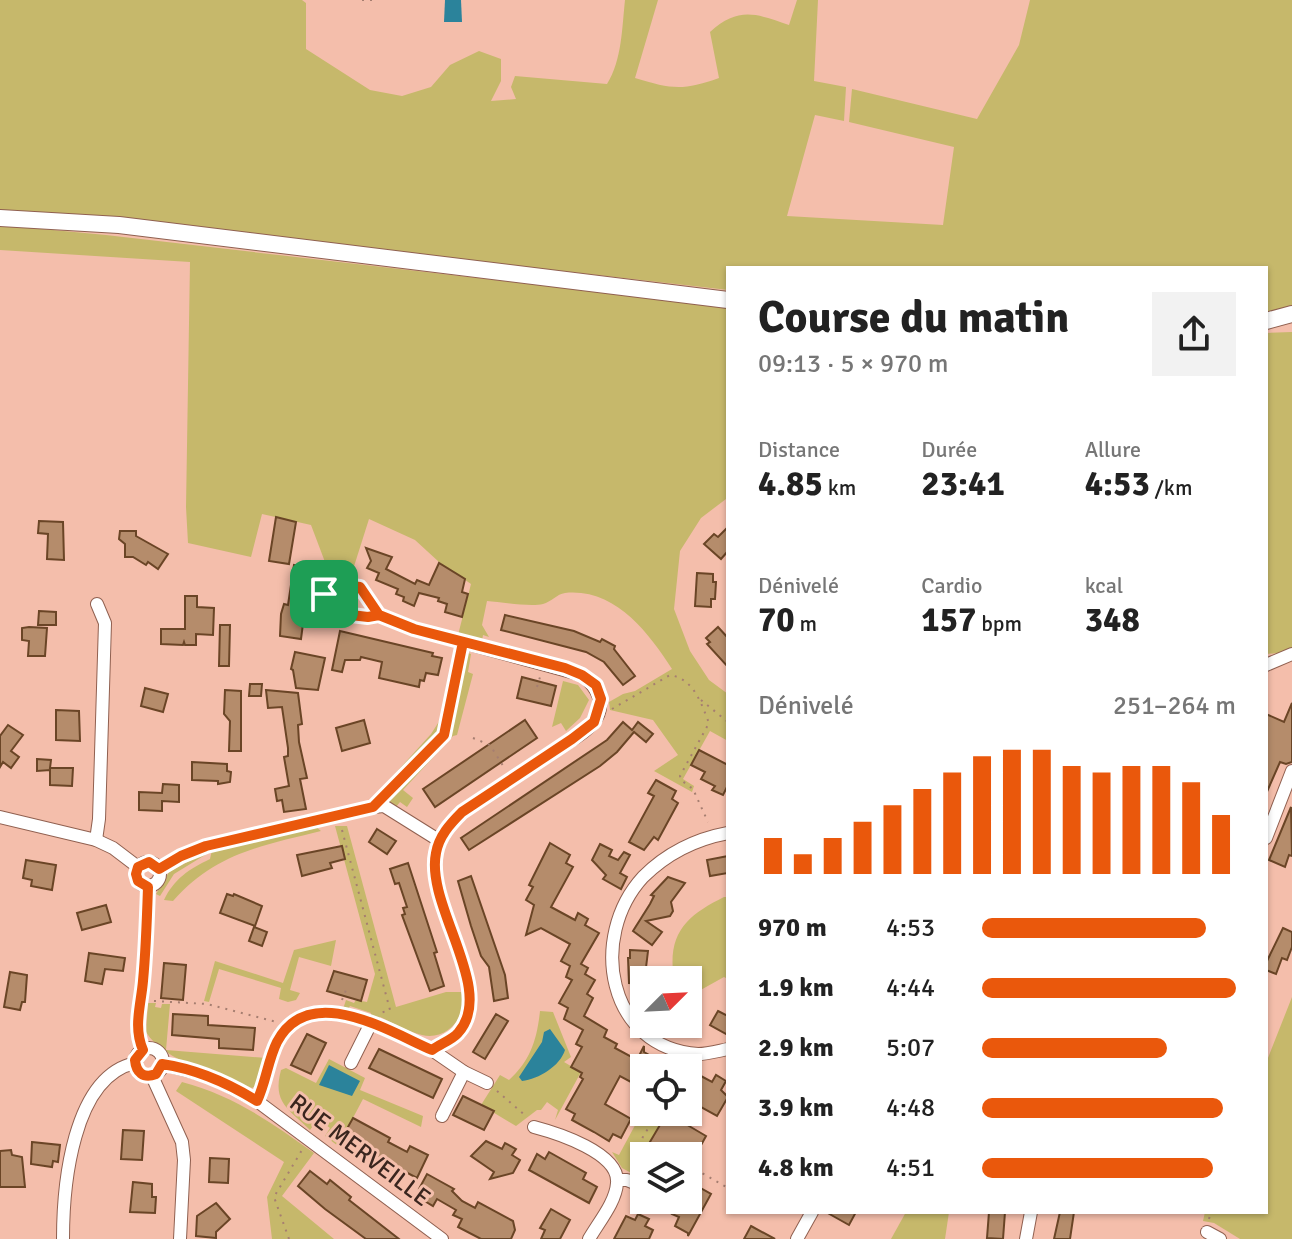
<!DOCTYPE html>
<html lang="fr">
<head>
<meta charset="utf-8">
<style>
	:root { --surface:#fff; --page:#f2f2f2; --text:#222; --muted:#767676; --accent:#ea580c }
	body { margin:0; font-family:Signika,sans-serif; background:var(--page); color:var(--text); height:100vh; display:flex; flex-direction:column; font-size:30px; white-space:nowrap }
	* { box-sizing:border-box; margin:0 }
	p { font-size:26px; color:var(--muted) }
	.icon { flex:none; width:44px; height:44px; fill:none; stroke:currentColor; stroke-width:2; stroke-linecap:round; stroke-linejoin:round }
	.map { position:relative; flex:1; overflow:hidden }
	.drawer { position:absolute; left:726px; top:266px; width:542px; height:948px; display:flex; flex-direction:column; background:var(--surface); border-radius:0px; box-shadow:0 2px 6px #0004 }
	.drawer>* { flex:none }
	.needle { width:52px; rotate:66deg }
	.fabs { position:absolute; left:630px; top:966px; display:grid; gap:16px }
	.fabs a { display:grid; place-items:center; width:72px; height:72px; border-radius:0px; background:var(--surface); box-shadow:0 2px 6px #0004; font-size:40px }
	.pin { position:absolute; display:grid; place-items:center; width:68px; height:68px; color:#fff; margin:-34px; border-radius:16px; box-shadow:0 4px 12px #0006 }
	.round { display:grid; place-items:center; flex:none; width:84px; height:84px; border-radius:0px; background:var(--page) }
	.summary { display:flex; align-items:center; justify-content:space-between; height:136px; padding:0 32px }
	h1 { font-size:44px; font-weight:700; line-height:60px }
	.figures { display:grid; grid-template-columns:repeat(3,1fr); gap:12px; height:136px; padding:8px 32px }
	.figures div { display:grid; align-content:center }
	.figures b { font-size:34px; font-weight:700 }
	.figures small { font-size:22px; font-weight:400 }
	.figures p { font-size:22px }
	.chart { height:224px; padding:16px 32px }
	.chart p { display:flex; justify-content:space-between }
	.chart svg { width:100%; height:144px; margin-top:8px; stroke:var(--accent); stroke-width:6 }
	ul { padding:0 32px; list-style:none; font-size:26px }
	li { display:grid; grid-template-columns:128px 96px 1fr; align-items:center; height:60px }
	li i { height:20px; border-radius:10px; background:var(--accent) }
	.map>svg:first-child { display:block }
</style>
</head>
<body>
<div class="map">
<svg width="1292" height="1239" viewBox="0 0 1292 1239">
	<rect width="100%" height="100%" fill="#f4beab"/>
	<g fill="#c6b86b">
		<path d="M0 0H302L306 3V49L370 90 402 96 431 87 450 65 479 51 501 59V81L491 101 516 99 511 87 515 76 607 84C622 60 622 28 625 0H658L635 78C671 89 683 91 719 78L710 32C738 7 755 13 789 25L797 0H818L814 81 846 87 844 121 815 115 787 216 943 225 954 147 849 122 852 89 977 119 1019 45 1030 0H1292V308L1266 312V268H728V290L119 220 0 210Z"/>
		<path d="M0 225 106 235 728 307V500L726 499 701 518 680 551 674 609 690 651 709 680 728 694V741L710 731 683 779 694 786 692 792 654 771 678 755 653 720 610 710 609 702 623 694 635 691 672 669C648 632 615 588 565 593 557 594 551 602 543 604 530 607 501 602 487 601L482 625 489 637 483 635 482 641 458 635 471 584 439 562 415 540 369 519 350 579 339 577 325 562 311 525 262 514 251 557 188 543 186 507 190 262 0 250Z"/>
		<path d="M1292 332V652L1266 654V333Z"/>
		<path d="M456 649 471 654 468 672 473 674 457 735 453 736 403 790 413 798 407 807 400 802 396 807 384 798 372 799 431 734 440 720Z"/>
		<path d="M563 681 578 685 589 700 580 718 566 731 561 723 552 727Z"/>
		<path d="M315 826 321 831C261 846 216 853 173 901L164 900C174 879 189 869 210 859L212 850Z"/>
		<path d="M335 826H347L396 1007 446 992H461C469 1016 447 1041 422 1035 408 1032 393 1023 380 1017L378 1021 370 1018 371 1013 350 1006 347 1011 343 1009 346 1000 354 1003 356 1000 367 1002 375 974Z"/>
		<path d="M206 852 205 855 174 874 160 896 156 894 169 872Z"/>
		<path d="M724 897H728V979L724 977 697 992 695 1034 678 1030 680 1024H688V980H680L673 972C669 930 690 914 724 897Z"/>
		<path d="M336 940 331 966 299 957 290 990 300 993 296 1000 288 1002 279 999 281 988 219 969 209 1002 204 1001 215 961 283 983 294 950Z"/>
		<path d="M1292 997V1239H1240L1214 1223 1203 1221 1205 1212H1266V1063Z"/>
		<path d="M148 1003H156L155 1007 161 1008 162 1004H170L166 1050 267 1058 261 1083 252 1088C221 1075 164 1062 146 1032Z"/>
		<path d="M540 1011 553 1012 571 1057 564 1062 581 1072 555 1120 558 1110 547 1102 541 1110H537L516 1126 481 1105 500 1075 509 1080C531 1060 537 1039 540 1011Z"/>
		<path d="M329 1059 365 1078 360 1090 423 1116 421 1127 363 1099 338 1146 325 1136 330 1128 318 1119 310 1130C289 1109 272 1103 281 1070L286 1068 316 1083Z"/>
		<path d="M182 1082C234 1096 271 1122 314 1153L282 1196 334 1239H272L267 1197 284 1162 176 1091Z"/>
		<path d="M649 1112H668L633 1174 622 1168 612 1152 619 1155 640 1116 644 1118Z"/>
		<path d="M906 1212H949L945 1239H891Z"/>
	</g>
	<g fill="#2b839b">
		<path d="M445 0H461L462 22H444Z"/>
		<path d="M550 1029 565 1050C560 1066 539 1079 522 1081L519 1077 542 1042 544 1032Z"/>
		<path d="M329 1065 360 1081 352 1096 319 1085Z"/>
	</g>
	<g fill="#b58c6b" stroke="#6a4526" stroke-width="2">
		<path d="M276 517 296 522 289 564 269 561Z"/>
		<path d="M39 521 63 522 64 560 47 559 48 534 38 533Z"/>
		<path d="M728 527V551L721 559 704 544 714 534 718 537Z"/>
		<path d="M120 531H136V536L168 554 158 569 148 562 146 565 133 557H125V544L119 539Z"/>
		<path d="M366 548 392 557 386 569 415 584 417 580 429 585 439 563 465 579 462 592 468 594 462 617 445 612 447 604 438 601 439 598 419 593 414 606 403 601 404 597 396 594 398 589 376 580 379 573 367 568 371 561Z"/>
		<path d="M294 565 307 567 310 570 301 639 280 636 281 614 284 604 288 605Z"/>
		<path d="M697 573 713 574V582H716L715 599H711V607L695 606Z"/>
		<path d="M185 596H197V607L214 608 213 635 196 634V645H185L184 642 183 645 161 644V629H185Z"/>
		<path d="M39 611 56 612V625H38Z"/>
		<path d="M505 615 574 631 600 642 602 639 615 646 614 649 635 676 623 685 604 662 586 652 501 630Z"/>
		<path d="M220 625H230L229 666H219Z"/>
		<path d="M29 627 47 628 45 656H28L29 641 22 640V628Z"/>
		<path d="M718 627 728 638V667L707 644 710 642 706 638Z"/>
		<path d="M340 631 433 653 432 656 442 658 438 675 426 673 424 681 420 680 419 687 379 678 382 662 361 657 360 660H345L342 672 332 670Z"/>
		<path d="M295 652 325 658 318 690 296 688 293 670 291 669Z"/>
		<path d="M522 677 556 686 551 706 517 698Z"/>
		<path d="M250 684H262L261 696H249Z"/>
		<path d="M145 688 168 694 163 712 141 706Z"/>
		<path d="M225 690 241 691V751H229L230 721 224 714Z"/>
		<path d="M266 690 298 693 302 724 298 725 299 742 307 778 300 779 306 809 284 812 282 800 277 801 275 789 289 786 284 757 288 756V748L282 707 268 708Z"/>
		<path d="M1292 703V762L1286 764 1280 762 1266 794V714L1284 722Z"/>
		<path d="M56 710 79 711 80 741 56 740Z"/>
		<path d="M364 720 370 743 342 751 336 728Z"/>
		<path d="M525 720 537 738 435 807 423 789Z"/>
		<path d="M623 722 632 730 638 722 653 734 646 742 634 732 617 752 600 766 469 850 461 838 607 740Z"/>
		<path d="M8 725 23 735 11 751 19 757 11 768 3 762 0 767V736Z"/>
		<path d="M699 750 728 765V785L723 795 712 790 715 786 701 779 705 772 691 765Z"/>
		<path d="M37 759 51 760 50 768H73L72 786 50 785V770L37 771Z"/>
		<path d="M192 762 227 764V771L231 772 230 782 218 784V781L192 780Z"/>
		<path d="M656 780 676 791 672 799 678 803 658 840 654 837 644 850 629 842 654 796 648 793Z"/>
		<path d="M163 784 179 785V802L162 801V811L139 810V792L162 793Z"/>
		<path d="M1291 807 1292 856 1289 855 1285 867 1269 860Z"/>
		<path d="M377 829 396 841 387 854 369 842Z"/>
		<path d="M550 843 570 855 566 863 573 867 551 907 575 920 578 913 588 919 585 925 599 933 581 964 588 968 585 974 595 980 587 994 593 998 584 1016 607 1030 604 1037 617 1044 615 1048 637 1060 644 1046V1052L651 1056 644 1068V1089L620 1076 605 1104 631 1119 621 1138 613 1134 609 1141 594 1132 572 1120 575 1114 566 1109 583 1079 580 1077 582 1073 571 1067 582 1047 576 1044 583 1030 564 1019 568 1008 559 1003 572 980 566 977 570 966 561 961 570 944 541 928 526 935 534 905 526 900 533 887 529 885Z"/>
		<path d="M600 844 612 850 609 856 618 860 624 852 630 855 620 873 627 877 621 889 603 879 606 875 592 860Z"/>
		<path d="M342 846 345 859 330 863 332 868 302 876 297 855Z"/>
		<path d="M728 856V873L710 876 707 860Z"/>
		<path d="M26 860 56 865 52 890 31 886 32 880 23 878Z"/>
		<path d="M408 863 437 952 434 953 444 986 430 991 402 915 405 914 403 908 407 907 399 883 395 884 390 869Z"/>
		<path d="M471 876 505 975 508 998 494 1001 489 967 481 956 471 926 458 881Z"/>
		<path d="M668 877 685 883 671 902 673 911 670 916 646 921 662 932 652 945 633 931 650 904 654 896 651 895Z"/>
		<path d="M227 894 233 896 234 894 262 906 255 926 220 913Z"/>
		<path d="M106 905 111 922 82 930 77 913Z"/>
		<path d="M254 927 267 932 262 946 249 941Z"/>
		<path d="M1283 928 1292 932V947L1287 960 1282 958 1276 974 1266 970V963Z"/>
		<path d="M630 950 648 951 644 984 629 983 628 958H630Z"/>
		<path d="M89 953 125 958 123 971 105 969 102 984 85 981Z"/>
		<path d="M164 963 186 965 183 1000 161 998Z"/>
		<path d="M334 971 367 980 361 1001 327 991Z"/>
		<path d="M10 972 27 975 25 1002H22L20 1010 4 1007Z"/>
		<path d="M718 1011 728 1016V1035L710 1025Z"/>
		<path d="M173 1014 208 1016V1025L255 1028 253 1050 219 1048V1039L172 1035Z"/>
		<path d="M496 1014 508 1021 485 1059 473 1052Z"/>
		<path d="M307 1034 326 1043 311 1074 291 1065Z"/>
		<path d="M379 1049 442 1079 433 1098 369 1068Z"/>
		<path d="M699 1075 712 1082 716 1075 726 1081 721 1090 728 1097 717 1116 688 1100V1082L694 1085Z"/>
		<path d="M463 1096 494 1111 484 1130 453 1115Z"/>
		<path d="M667 1113 706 1136 695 1156H652L644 1152Z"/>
		<path d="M353 1118 390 1138 388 1142 407 1152 410 1146 428 1155 417 1178 404 1171 399 1179 394 1176 387 1173 392 1164 355 1147 358 1140 344 1134Z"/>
		<path d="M123 1130 144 1131 142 1160 121 1159Z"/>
		<path d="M486 1141 502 1149 505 1143 516 1149 512 1155 520 1160 513 1173 490 1179 494 1172 471 1156Z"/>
		<path d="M32 1142 60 1145 58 1162 53 1161 52 1167 31 1164Z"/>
		<path d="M11 1150 12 1155 22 1157 25 1187H0V1151Z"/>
		<path d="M549 1152 586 1173 583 1179 597 1187 589 1203 529 1170 537 1154 545 1159Z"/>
		<path d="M210 1158 229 1159 228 1183 209 1182Z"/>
		<path d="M310 1171 327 1184 330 1180 351 1197 349 1200 399 1239H366L325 1209 298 1186Z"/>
		<path d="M427 1174 454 1189 452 1191 462 1201 475 1208 478 1202 513 1221 515 1230 511 1239H481L458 1227 462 1219 453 1215 456 1210 437 1199 433 1206 423 1200 427 1194 419 1189Z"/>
		<path d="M688 1181 711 1194 688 1236V1233L675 1226 679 1217 672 1214 678 1204 688 1209Z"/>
		<path d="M133 1182 152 1184V1197H156L155 1213 130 1212Z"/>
		<path d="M216 1203 230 1219 216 1232V1238L196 1236 197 1216Z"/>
		<path d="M551 1209 570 1220 560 1239H541L545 1230 540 1228Z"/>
		<path d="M826 1212H856L849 1225Z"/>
		<path d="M989 1212H1005L1003 1239 987 1238Z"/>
		<path d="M1060 1212H1074L1070 1239H1054Z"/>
		<path d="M638 1214 649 1219 645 1226 653 1230 649 1239H614L626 1216 635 1220Z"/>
		<path d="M751 1226 775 1239H744Z"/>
	</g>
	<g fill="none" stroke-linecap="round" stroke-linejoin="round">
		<defs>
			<g id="street">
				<path d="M1266 665 1292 654"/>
				<path d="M0 817 96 840 113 848 138 867"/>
				<path d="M728 833C696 839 666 854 643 877 588 937 607 1048 698 1054 707 1054 718 1051 728 1049"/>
				<path d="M1266 838 1292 771"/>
				<path d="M96 840 99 819 105 623 97 604"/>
				<circle cx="148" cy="874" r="12"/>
				<path d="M159 869 181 856 206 846 373 807 384 806 440 841"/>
				<circle cx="149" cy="1062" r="14"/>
				<path d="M143 1050C133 1027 141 1005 143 981 146 950 147 918 148 887"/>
				<path d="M432 1050 464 1072 487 1083"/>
				<path d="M351 1063 371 1023"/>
				<path d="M162 1064 209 1076 257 1101 442 1239"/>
				<path d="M152 1076 182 1142 184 1160 180 1239"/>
				<path d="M257 1101C266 1082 268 1060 277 1042 309 981 388 1031 432 1050 440 1044 452 1040 458 1033 497 990 425 906 436 853 439 836 450 824 462 812 492 792 522 772 552 752 565 744 583 735 593 723 608 705 597 687 582 675L414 629 379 615 368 617 334 613 325 607 324 594 336 584 360 587 379 615"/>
				<path d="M442 1116 464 1072"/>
				<path d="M534 1127C557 1133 620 1153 617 1183 616 1202 598 1223 589 1239"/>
				<path d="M618 1180H627L644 1187"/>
				<path d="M1207 1232 1220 1239"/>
				<path d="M63 1239C63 1187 72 1077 135 1063"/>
				<path d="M797 1239 812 1212"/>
				<path d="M1026 1239 1031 1212"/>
			</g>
			<g id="secondary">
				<path d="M0 218 119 225 728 300"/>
				<path d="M1266 321 1292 314"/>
			</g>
		</defs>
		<use href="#street" stroke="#906050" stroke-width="14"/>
		<use href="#secondary" stroke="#906050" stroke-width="18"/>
		<g stroke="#a67e70" stroke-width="2" stroke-dasharray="2 6" stroke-linecap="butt">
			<path d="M362 0H377"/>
			<path d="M537 687 540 677"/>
			<path d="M701 700 728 722"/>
			<path d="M612 709 670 675C694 679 701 703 709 723L680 776 681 780 693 789 708 822"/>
			<path d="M473 738 490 745 505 769"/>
			<path d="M385 794 444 735 460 655"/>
			<path d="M342 830 390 1010 380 1013"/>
			<path d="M342 1000 346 990"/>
			<path d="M154 1001 207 1004 277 1022"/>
			<path d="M497 1091 526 1116"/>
			<path d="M631 1168 644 1134 662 1112"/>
			<path d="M688 1177 700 1172 728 1188"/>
			<path d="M1209 1219 1211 1212"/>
			<path d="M289 1239 274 1197 302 1150"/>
		</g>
		<use href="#street" stroke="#fff" stroke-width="12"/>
		<use href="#secondary" stroke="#fff" stroke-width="16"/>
	</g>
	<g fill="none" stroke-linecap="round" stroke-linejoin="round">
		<defs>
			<path id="route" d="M324 594 325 607 334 613 368 617 379 615 414 629 463 642 444 735 373 807 206 846 181 856 159 869 149 862 138 867 136 874 138 881 148 887C147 918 146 950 143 981 141 1005 133 1027 143 1050L135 1060C136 1072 143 1079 156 1074L162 1064C196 1069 228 1083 257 1101 266 1082 268 1060 277 1042 309 981 388 1031 432 1050 440 1044 452 1040 458 1033 497 990 425 906 436 853 439 836 450 824 462 812L572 739 594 722 601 699 596 685 582 675 565 668 414 629 379 615 360 587 336 584 324 594"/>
		</defs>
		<use href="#route" stroke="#fff" stroke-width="16"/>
		<use href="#route" stroke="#ea580c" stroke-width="10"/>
	</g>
	<g text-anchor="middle" stroke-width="6" stroke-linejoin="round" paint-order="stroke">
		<g font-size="24" fill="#3a251e" stroke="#f4beab">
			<text transform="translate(360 1150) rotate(37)" y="8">RUE MERVEILLE</text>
		</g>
	</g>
</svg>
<div class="fabs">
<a><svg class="needle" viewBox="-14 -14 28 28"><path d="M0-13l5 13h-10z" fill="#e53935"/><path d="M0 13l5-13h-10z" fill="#767676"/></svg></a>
<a><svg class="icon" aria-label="locate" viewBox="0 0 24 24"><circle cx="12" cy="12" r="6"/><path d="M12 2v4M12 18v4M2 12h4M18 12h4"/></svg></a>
<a><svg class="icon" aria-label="layers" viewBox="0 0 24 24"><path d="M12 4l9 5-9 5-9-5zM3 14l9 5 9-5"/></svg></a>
</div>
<div class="pin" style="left:324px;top:594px;background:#1e9e55"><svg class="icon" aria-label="arrive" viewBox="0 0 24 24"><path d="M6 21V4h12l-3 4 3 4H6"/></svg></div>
<section class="drawer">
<div class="summary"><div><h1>Course du matin</h1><p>09:13 · 5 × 970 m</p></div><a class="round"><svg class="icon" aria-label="share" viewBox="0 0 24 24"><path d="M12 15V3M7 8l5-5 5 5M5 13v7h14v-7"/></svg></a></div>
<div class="figures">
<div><p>Distance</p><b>4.85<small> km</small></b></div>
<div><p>Durée</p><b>23:41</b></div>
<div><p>Allure</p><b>4:53<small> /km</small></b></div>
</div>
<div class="figures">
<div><p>Dénivelé</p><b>70<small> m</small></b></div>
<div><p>Cardio</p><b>157<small> bpm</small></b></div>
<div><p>kcal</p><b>348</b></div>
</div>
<div class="chart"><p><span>Dénivelé</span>251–264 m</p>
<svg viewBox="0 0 160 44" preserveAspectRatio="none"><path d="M5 44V33M15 44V38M25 44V33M35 44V28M45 44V23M55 44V18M65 44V13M75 44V8M85 44V6M95 44V6M105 44V11M115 44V13M125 44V11M135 44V11M145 44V16M155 44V26"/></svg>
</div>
<ul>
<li><b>970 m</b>4:53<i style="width:88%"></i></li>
<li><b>1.9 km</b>4:44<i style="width:100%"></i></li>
<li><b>2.9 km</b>5:07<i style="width:73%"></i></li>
<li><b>3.9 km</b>4:48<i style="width:95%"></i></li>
<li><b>4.8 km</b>4:51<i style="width:91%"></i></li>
</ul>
</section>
</div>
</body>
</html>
